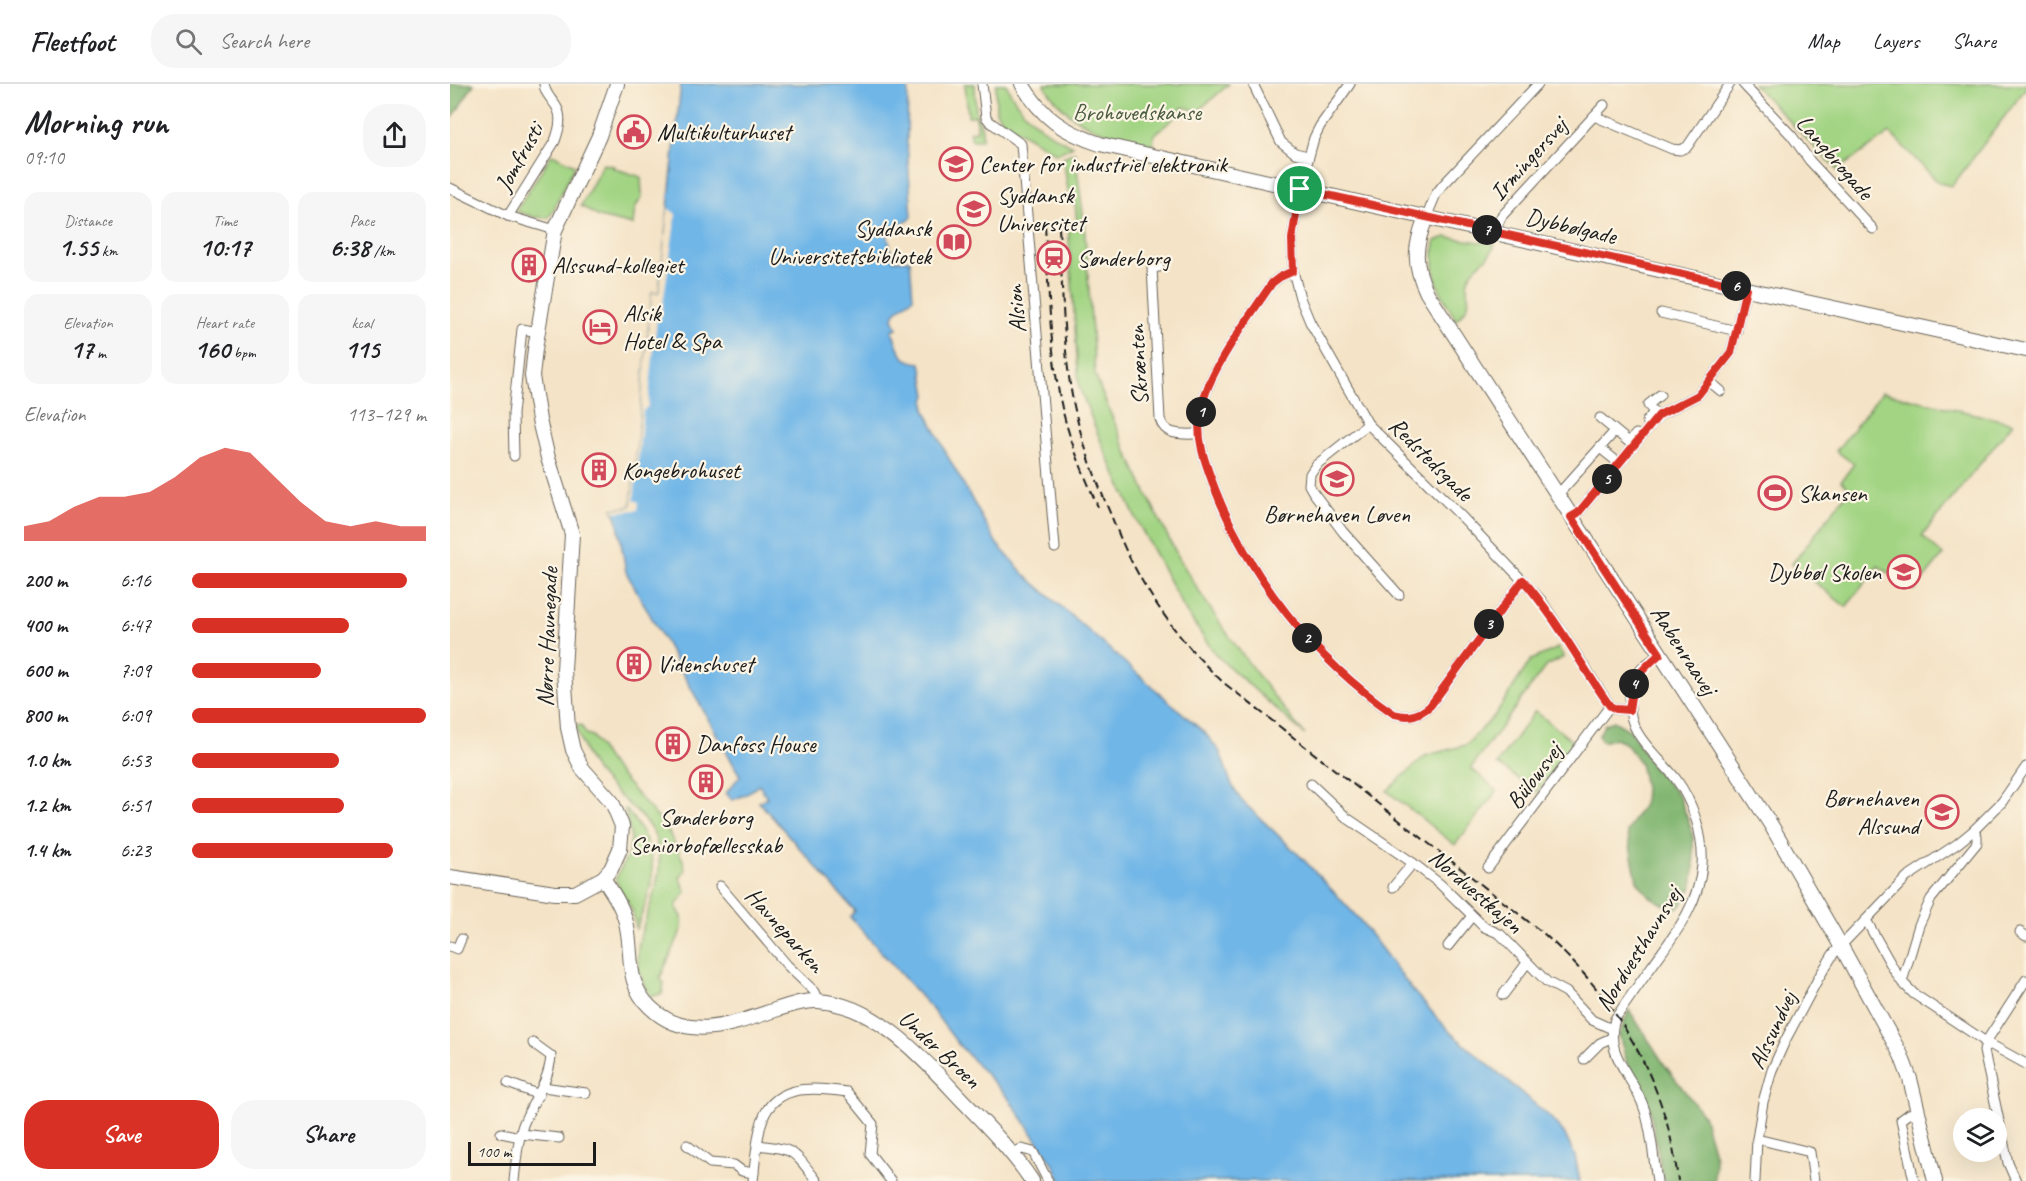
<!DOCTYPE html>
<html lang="en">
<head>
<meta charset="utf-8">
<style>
	:root { --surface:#fff; --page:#f6f6f6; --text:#202124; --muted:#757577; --line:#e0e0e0; --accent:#d93025 }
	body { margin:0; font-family:Caveat,sans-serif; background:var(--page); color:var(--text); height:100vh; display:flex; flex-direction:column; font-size:22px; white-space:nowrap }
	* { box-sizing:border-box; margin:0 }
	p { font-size:20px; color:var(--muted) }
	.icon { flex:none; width:33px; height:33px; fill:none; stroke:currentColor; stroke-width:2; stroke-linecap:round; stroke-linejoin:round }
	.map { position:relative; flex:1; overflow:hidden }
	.side { display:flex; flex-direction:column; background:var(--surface); width:450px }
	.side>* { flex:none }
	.tools { position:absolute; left:1503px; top:1024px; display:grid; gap:12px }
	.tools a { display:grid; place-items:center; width:54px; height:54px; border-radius:50%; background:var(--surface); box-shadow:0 6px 24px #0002; font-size:30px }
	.scale { position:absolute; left:18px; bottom:15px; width:128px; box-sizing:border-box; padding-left:6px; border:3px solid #1c1c1c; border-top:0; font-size:16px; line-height:21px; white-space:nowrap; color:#1c1c1c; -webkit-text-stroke:4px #fcf5e5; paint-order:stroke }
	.pin { position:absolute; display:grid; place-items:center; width:51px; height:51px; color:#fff; margin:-26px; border:3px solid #fff; border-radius:50%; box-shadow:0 2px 6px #0007 }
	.km { position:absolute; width:30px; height:30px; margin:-15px; border-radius:50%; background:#222; color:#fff; font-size:16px; line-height:30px; text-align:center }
	.round { display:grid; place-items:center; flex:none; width:63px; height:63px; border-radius:24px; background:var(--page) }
	.head { display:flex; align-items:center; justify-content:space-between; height:102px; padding:0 24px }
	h1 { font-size:33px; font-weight:600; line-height:45px }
	.metrics { display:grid; grid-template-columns:repeat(3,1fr); gap:9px; height:102px; padding:6px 24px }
	.metrics div { display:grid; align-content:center; border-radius:15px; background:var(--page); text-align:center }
	.metrics b { font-size:26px; font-weight:600 }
	.metrics small { font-size:16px; font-weight:400 }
	.metrics p { font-size:16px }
	.chart { height:168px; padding:12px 24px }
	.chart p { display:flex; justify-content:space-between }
	.chart svg { width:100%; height:108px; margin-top:6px; fill:var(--accent); opacity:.7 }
	.action { display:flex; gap:12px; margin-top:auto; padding:12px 24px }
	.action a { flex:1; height:69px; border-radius:24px; background:var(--accent); color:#fff; font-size:24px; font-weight:600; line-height:69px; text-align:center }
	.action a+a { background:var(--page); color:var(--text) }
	ul { padding:0 24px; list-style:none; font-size:20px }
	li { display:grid; grid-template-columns:96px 72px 1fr; align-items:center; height:45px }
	li i { height:15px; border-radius:8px; background:var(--accent) }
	header { display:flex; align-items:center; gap:36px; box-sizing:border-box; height:84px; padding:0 30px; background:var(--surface); border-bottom:2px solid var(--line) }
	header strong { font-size:28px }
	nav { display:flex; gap:33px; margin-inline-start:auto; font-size:21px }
	.search { width:420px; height:54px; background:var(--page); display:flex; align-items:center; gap:15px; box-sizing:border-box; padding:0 21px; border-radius:24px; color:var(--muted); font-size:22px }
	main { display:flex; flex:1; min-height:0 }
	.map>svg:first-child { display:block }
</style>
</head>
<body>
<header>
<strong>Fleetfoot</strong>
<div class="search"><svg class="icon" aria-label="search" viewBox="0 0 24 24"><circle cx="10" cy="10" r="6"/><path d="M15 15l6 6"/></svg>Search here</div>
<nav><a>Map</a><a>Layers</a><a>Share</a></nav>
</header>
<main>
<section class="side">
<div class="head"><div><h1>Morning run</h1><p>09:10</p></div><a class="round"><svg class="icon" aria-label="share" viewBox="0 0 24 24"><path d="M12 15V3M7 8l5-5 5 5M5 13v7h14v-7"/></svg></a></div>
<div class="metrics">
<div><p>Distance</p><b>1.55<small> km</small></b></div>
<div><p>Time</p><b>10:17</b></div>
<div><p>Pace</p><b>6:38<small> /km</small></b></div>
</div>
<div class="metrics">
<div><p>Elevation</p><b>17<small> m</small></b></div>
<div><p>Heart rate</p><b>160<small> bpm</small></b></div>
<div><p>kcal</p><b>115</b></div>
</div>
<div class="chart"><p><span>Elevation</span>113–129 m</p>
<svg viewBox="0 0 160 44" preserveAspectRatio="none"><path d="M0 44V38L10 36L20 30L30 26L40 26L50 24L60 18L70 10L80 6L90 8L100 18L110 28L120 36L130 38L140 36L150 38L160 38V44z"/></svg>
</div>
<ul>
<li><b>200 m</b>6:16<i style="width:92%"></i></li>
<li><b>400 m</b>6:47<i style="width:67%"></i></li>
<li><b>600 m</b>7:09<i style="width:55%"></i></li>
<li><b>800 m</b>6:09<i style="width:100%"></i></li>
<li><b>1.0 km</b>6:53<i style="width:63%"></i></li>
<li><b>1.2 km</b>6:51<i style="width:65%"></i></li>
<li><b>1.4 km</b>6:23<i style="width:86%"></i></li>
</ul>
<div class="action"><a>Save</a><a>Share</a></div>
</section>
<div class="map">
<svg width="1576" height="1097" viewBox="0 0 1576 1097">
	<rect width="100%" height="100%" fill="#fcf5e5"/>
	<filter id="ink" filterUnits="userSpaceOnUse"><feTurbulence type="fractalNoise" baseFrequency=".0167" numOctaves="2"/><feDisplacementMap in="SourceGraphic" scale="12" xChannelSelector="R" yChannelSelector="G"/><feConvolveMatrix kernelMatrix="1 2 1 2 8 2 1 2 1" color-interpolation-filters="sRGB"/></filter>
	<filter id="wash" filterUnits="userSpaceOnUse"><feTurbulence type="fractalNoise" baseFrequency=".008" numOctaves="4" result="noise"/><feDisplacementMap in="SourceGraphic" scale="24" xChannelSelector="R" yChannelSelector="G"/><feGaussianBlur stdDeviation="1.35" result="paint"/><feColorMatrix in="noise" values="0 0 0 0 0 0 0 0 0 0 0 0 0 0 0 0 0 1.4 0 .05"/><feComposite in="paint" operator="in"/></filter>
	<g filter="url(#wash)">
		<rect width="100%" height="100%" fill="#f4e3c6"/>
		<g fill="#a2d483" stroke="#5f7850" stroke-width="1.5">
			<path d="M515 0H525L526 28 532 45V56H522L519 48 527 47 526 32H518Z"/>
			<path d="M546 0H556C569 30 594 48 623 62L607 70 555 39 546 28Z"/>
			<path d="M594 0H779L748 27 733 23 722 36 704 51 703 61C657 50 620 44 594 0Z"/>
			<path d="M1303 0H1576V4L1502 102 1489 99 1440 49 1387 86Z"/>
			<path d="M625 68 634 138 645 290C654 317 667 343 678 370 694 404 710 439 728 472 764 536 809 595 855 651L766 571 736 528 686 435 654 365 629 303 618 139 627 138 625 119H620L613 73Z"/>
			<path d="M102 70 125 81 102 129 98 134 84 133 66 127Z"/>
			<path d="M153 80 164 82 163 84 191 93 192 113 185 124 183 141 149 133 131 122Z"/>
			<path d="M996 153 1045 160C1041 176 1024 180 1019 193 1011 211 1030 215 1006 236 989 207 980 192 985 157Z"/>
			<path d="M1432 308 1563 339 1472 452 1493 471 1465 506 1428 482 1396 523 1342 480 1400 405 1391 397 1404 380 1386 367Z"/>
			<path d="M1108 564 1114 573 1095 583 1021 684 1047 707 1005 761 937 707 975 672 1016 661 1045 631 1081 576Z"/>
			<path d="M1085 627 1125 659 1087 708 1047 680Z"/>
			<path d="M131 641 136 650 142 652 162 682 216 743 233 776 235 786 230 794 236 808 226 822 232 833V845L210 894 214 899 212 910 201 912C198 907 194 901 192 896 174 853 217 811 208 766 207 761 206 753 203 748 189 725 163 710 147 688 136 674 131 659 126 642Z"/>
			<path d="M175 724C212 769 207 794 186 845L182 826 168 801 166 794 178 771 181 755Z"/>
		</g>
		<g fill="#81b671" stroke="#4e6946" stroke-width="1.5">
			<path d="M0 0H24L0 38Z"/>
			<path d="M1164 637 1181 647 1202 682 1229 712 1243 750 1244 786 1242 803 1231 822 1221 825 1199 812 1187 797 1177 747 1194 719 1195 703 1190 679 1177 661 1166 654 1153 658 1148 652 1155 640Z"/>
			<path d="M1179 926 1214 980 1253 1031 1265 1073 1264 1097H1213L1200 1025 1177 979 1169 951Z"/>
		</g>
		<path fill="#70b6e7" stroke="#466982" stroke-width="1.5" d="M231 0H458L457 59 462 133 437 149 443 176H460L463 214 445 228 443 234 447 244 442 246C450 266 448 277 471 279L477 311 475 317V325L497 371 547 460 574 490 755 649 770 668 781 699 791 716 852 774 909 835 964 908 1001 949 1099 1032 1114 1049 1125 1072 1130 1097H611L603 1079 559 1015 508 960 481 924 400 833 405 827 309 718 317 713 309 701 295 711 282 716 276 709 290 692 176 488 167 434 162 425 181 423 202 208 209 209Z"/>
		<path fill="#f4e3c6" d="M218 124 226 130 211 233 207 235 198 322 193 327 184 416 189 418 188 426 164 428 162 425 181 423 202 208 209 209Z"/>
	</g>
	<g filter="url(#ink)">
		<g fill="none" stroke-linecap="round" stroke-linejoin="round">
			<defs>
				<g id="street">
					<path d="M532 0 536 33 540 38 571 60 605 464"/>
					<path d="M803 0 831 58 845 69 858 72"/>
					<path d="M900 0 870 42 864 54 850 105 842 155 843 187 850 214 860 238 918 340 1013 434 1091 516 1160 622 1166 625 1179 626"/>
					<path d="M1293 0 1342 52 1360 77 1423 145"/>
					<path d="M1144 32 1222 65 1230 66 1237 63 1280 0"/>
					<path d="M0 104 58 132 105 146"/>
					<path d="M58 132 105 57C109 46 113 33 106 22 101 14 95 10 94 0"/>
					<path d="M976 134 986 110 993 101 1088 0"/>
					<path d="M1045 148 1051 133 1154 21"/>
					<path d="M709 183 702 184 710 335C715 353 733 350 749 350"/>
					<path d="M843 187 830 193 822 199C799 234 756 289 750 330 746 357 756 381 765 405 800 495 864 575 944 630 959 634 968 632 980 622L1073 496"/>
					<path d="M1211 229 1287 247"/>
					<path d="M1259 297 1271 307"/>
					<path d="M1150 334 1179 358 1186 350"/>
					<path d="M1197 337 1204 328 1198 321 1210 311"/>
					<path d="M918 340 866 381 860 390 859 401 863 408 893 448 949 511"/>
					<path d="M1150 364 1165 376"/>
					<path d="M64 372 63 330 72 245 88 248"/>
					<path d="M1105 409 1112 406 1165 347"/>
					<path d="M1121 433 1128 429 1209 331 1248 311 1281 269 1296 204"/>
					<path d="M861 700 897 734 963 779 990 800 1034 843 1050 850 1097 898 1116 908 1142 936 1162 945"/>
					<path d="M1038 784 1160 622"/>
					<path d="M270 802 337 881 365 908 369 917"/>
					<path d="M943 803 963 779"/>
					<path d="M1416 836 1443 884 1452 898 1464 910 1536 958 1576 980"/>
					<path d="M1570 848 1576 852"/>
					<path d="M0 862 7 865 11 855"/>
					<path d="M998 862 1022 832"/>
					<path d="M1452 898 1469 841 1481 815 1527 759V752L1523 747"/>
					<path d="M1053 911 1077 879"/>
					<path d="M1134 975 1150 959 1161 954"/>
					<path d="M58 999 89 1011"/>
					<path d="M93 1003 136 1009"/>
					<path d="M51 1049 70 1053"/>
					<path d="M71 1050 109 1054"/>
					<path d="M1307 1055 1360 1068 1364 1097"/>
					<path d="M237 1061 260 1079 284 1081 292 1087 304 1089"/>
					<path d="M307 1061C346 1065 343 1067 367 1097"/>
					<path d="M561 1069 572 1065 583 1068 598 1097"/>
					<path d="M64 1097C66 1079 67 1059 73 1041 82 1017 99 999 101 972L83 959"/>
					<path d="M303 1097C305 1080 306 1062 310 1045 319 999 361 1003 397 1008L423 1040 420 1070 441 1097"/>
					<path d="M1207 1097C1203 1073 1202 1047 1194 1024 1184 993 1153 970 1165 935 1177 917 1189 900 1202 882 1224 851 1249 821 1252 781 1254 752 1243 718 1226 695 1206 669 1176 650 1180 614 1181 605 1185 592 1192 584 1197 579 1204 575 1210 570"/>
					<path d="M1305 1097 1307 1055 1313 1018 1322 986 1336 955 1369 893 1384 869 1457 793 1507 760 1523 747 1552 718 1576 683"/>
					<path d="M1464 1097 1451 1036 1459 1030 1469 1028"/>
					<path d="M1566 1097 1558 1079 1534 967 1536 958 1576 896"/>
				</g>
				<g id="secondary">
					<path d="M572 0C592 34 614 48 650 60L1209 186 1576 266"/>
					<path d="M976 134C964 163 963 180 977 209L1321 741 1391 862 1451 971 1460 995 1485 1097"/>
					<path d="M0 793 105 809H125L153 794 161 785 170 765 172 742 162 718 132 684 123 666 118 644 114 586 122 450 98 374 89 336 82 292 85 265 105 146 149 52 167 0"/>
					<path d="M153 794C163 809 174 825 177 843 183 872 175 899 200 923 238 960 285 939 328 925 341 921 354 916 368 917 427 920 476 978 514 1018 538 1043 563 1068 582 1097"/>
				</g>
			</defs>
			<use href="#street" stroke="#686258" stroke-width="11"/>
			<use href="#secondary" stroke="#686258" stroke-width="16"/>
			<use href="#street" stroke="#fff" stroke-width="9"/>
			<use href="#secondary" stroke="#fff" stroke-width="14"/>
			<g stroke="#1c1c1c" stroke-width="2" stroke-dasharray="9 4.5" stroke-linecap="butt">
				<path d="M595 142C599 202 599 265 612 324 620 358 634 391 648 423"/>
				<path d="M609 144C613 201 612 261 623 317 630 352 642 385 655 417 665 440 673 463 685 484 708 527 738 566 774 599L1093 849C1167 915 1217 997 1228 1097"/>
			</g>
		</g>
	</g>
	<g fill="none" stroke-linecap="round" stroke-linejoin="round" filter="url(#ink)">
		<defs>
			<path id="route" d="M850 105 1296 204 1281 269 1248 311 1209 331 1128 429 1121 433 1210 570C1186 591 1183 594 1179 626L1166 625 1160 622C1130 580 1107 535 1073 496L980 622C968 632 959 634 944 630 864 575 800 495 765 405 756 381 746 357 750 330 756 289 799 234 822 199L830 193 843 187 842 155Z"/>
		</defs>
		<use href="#route" stroke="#fff" stroke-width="12"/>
		<use href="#route" stroke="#d93025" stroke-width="8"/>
	</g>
	<defs>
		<symbol id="civic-ring" viewBox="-11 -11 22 22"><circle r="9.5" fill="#fcf5e5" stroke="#d1495b" stroke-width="1.5"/><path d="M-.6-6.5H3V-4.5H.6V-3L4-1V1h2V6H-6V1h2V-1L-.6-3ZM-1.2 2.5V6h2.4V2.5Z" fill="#d1495b"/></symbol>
		<symbol id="school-ring" viewBox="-11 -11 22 22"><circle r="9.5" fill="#fcf5e5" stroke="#d1495b" stroke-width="1.5"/><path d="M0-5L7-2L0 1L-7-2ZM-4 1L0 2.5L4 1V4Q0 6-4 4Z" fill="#d1495b"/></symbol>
		<symbol id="library-ring" viewBox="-11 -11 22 22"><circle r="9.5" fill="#fcf5e5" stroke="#d1495b" stroke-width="1.5"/><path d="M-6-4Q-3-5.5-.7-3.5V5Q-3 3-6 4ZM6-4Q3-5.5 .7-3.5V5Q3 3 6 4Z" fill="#d1495b"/></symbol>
		<symbol id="station-ring" viewBox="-11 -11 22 22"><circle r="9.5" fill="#fcf5e5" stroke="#d1495b" stroke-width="1.5"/><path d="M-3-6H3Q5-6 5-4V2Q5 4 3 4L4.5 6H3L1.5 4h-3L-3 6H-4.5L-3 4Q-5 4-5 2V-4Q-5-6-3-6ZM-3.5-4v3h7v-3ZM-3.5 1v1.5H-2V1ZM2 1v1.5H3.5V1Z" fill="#d1495b"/></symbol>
		<symbol id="building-ring" viewBox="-11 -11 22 22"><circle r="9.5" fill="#fcf5e5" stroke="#d1495b" stroke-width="1.5"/><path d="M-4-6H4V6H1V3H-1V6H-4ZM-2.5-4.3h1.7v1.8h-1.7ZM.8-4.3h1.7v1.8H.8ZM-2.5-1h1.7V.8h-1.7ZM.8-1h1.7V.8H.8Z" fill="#d1495b"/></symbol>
		<symbol id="hotel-ring" viewBox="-11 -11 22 22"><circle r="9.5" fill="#fcf5e5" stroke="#d1495b" stroke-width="1.5"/><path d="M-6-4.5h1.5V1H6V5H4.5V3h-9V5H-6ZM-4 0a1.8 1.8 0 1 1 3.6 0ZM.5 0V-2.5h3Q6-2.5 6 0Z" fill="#d1495b"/></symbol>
		<symbol id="stadium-ring" viewBox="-11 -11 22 22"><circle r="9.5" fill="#fcf5e5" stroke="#d1495b" stroke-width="1.5"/><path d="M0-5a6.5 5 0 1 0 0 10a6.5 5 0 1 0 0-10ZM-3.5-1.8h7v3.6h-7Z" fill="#d1495b"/></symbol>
	</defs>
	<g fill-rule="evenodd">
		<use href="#civic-ring" x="165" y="29" width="38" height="38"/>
		<use href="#school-ring" x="487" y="61" width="38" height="38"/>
		<use href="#school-ring" x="505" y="106" width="38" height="38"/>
		<use href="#library-ring" x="485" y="139" width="38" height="38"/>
		<use href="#station-ring" x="585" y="155" width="38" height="38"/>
		<use href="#building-ring" x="60" y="162" width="38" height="38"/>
		<use href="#hotel-ring" x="131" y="224" width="38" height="38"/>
		<use href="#building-ring" x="130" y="367" width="38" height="38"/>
		<use href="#school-ring" x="868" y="376" width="38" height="38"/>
		<use href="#stadium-ring" x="1306" y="390" width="38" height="38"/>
		<use href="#school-ring" x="1435" y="469" width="38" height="38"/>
		<use href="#building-ring" x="165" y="561" width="38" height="38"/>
		<use href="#building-ring" x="204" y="641" width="38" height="38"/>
		<use href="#building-ring" x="237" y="679" width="38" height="38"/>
		<use href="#school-ring" x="1473" y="709" width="38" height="38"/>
	</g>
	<g text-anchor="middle" stroke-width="4.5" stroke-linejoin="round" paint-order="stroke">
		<g font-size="24" fill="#4b5c40" stroke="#fcf5e5">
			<text x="687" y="36">Brohovedskanse</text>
		</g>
		<g font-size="24" fill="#1c1c1c" stroke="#fcf5e5" text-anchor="start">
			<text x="207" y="56">Multikulturhuset</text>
			<text x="529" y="88">Center for industriel elektronik</text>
			<text x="547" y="119">Syddansk<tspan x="547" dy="28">Universitet</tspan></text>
			<text x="481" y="152" text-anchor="end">Syddansk<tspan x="481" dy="28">Universitetsbibliotek</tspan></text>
			<text x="627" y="182">Sønderborg</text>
			<text x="102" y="189">Alssund-kollegiet</text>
			<text x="173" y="237">Alsik<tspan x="173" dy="28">Hotel &amp; Spa</tspan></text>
			<text x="172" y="394">Kongebrohuset</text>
			<text x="1348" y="417">Skansen</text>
			<text x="887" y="438" text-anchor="middle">Børnehaven Løven</text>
			<text x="1431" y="496" text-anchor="end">Dybbøl Skolen</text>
			<text x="207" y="588">Videnshuset</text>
			<text x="246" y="668">Danfoss House</text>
			<text x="1469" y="722" text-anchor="end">Børnehaven<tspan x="1469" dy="28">Alssund</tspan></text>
			<text x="256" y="741" text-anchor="middle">Sønderborg<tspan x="256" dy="28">Seniorbofællesskab</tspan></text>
		</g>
		<g font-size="24" fill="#1c1c1c" stroke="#fcf5e5">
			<text transform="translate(69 73) rotate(-61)" y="8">Jomfrusti</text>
			<text transform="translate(1385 73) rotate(49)" y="8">Langbrogade</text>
			<text transform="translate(1078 75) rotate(-48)" y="8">Irmingersvej</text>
			<text transform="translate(1121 142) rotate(13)" y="8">Dybbølgade</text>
			<text transform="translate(566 225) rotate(-95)" y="8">Alsion</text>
			<text transform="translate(688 281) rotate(-93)" y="8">Skrænten</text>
			<text transform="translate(981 375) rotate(45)" y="8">Redstedsgade</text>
			<text transform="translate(97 553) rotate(-88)" y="8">Nørre Havnegade</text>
			<text transform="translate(1234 566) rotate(57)" y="8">Aabenraavej</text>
			<text transform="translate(1084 692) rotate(-53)" y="8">Bülowsvej</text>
			<text transform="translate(1026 807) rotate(41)" y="8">Nordvestkajen</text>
			<text transform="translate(335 846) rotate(48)" y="8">Havneparken</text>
			<text transform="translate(1188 865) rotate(-58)" y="8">Nordvesthavnsvej</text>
			<text transform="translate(1322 946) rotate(-65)" y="8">Alssundvej</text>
			<text transform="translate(490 965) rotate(43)" y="8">Under Broen</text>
		</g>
	</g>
</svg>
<div class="tools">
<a><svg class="icon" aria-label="layers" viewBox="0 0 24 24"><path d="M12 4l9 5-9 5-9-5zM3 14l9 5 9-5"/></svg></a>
</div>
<div class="scale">100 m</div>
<div class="pin" style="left:850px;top:105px;background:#1e9e55"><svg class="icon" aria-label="arrive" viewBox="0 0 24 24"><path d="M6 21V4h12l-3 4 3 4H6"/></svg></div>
<b class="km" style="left:751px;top:328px">1</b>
<b class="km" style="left:857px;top:554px">2</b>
<b class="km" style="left:1039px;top:540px">3</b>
<b class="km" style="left:1184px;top:600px">4</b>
<b class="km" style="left:1157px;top:395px">5</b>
<b class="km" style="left:1286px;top:202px">6</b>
<b class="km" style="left:1037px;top:146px">7</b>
</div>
</main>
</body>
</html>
